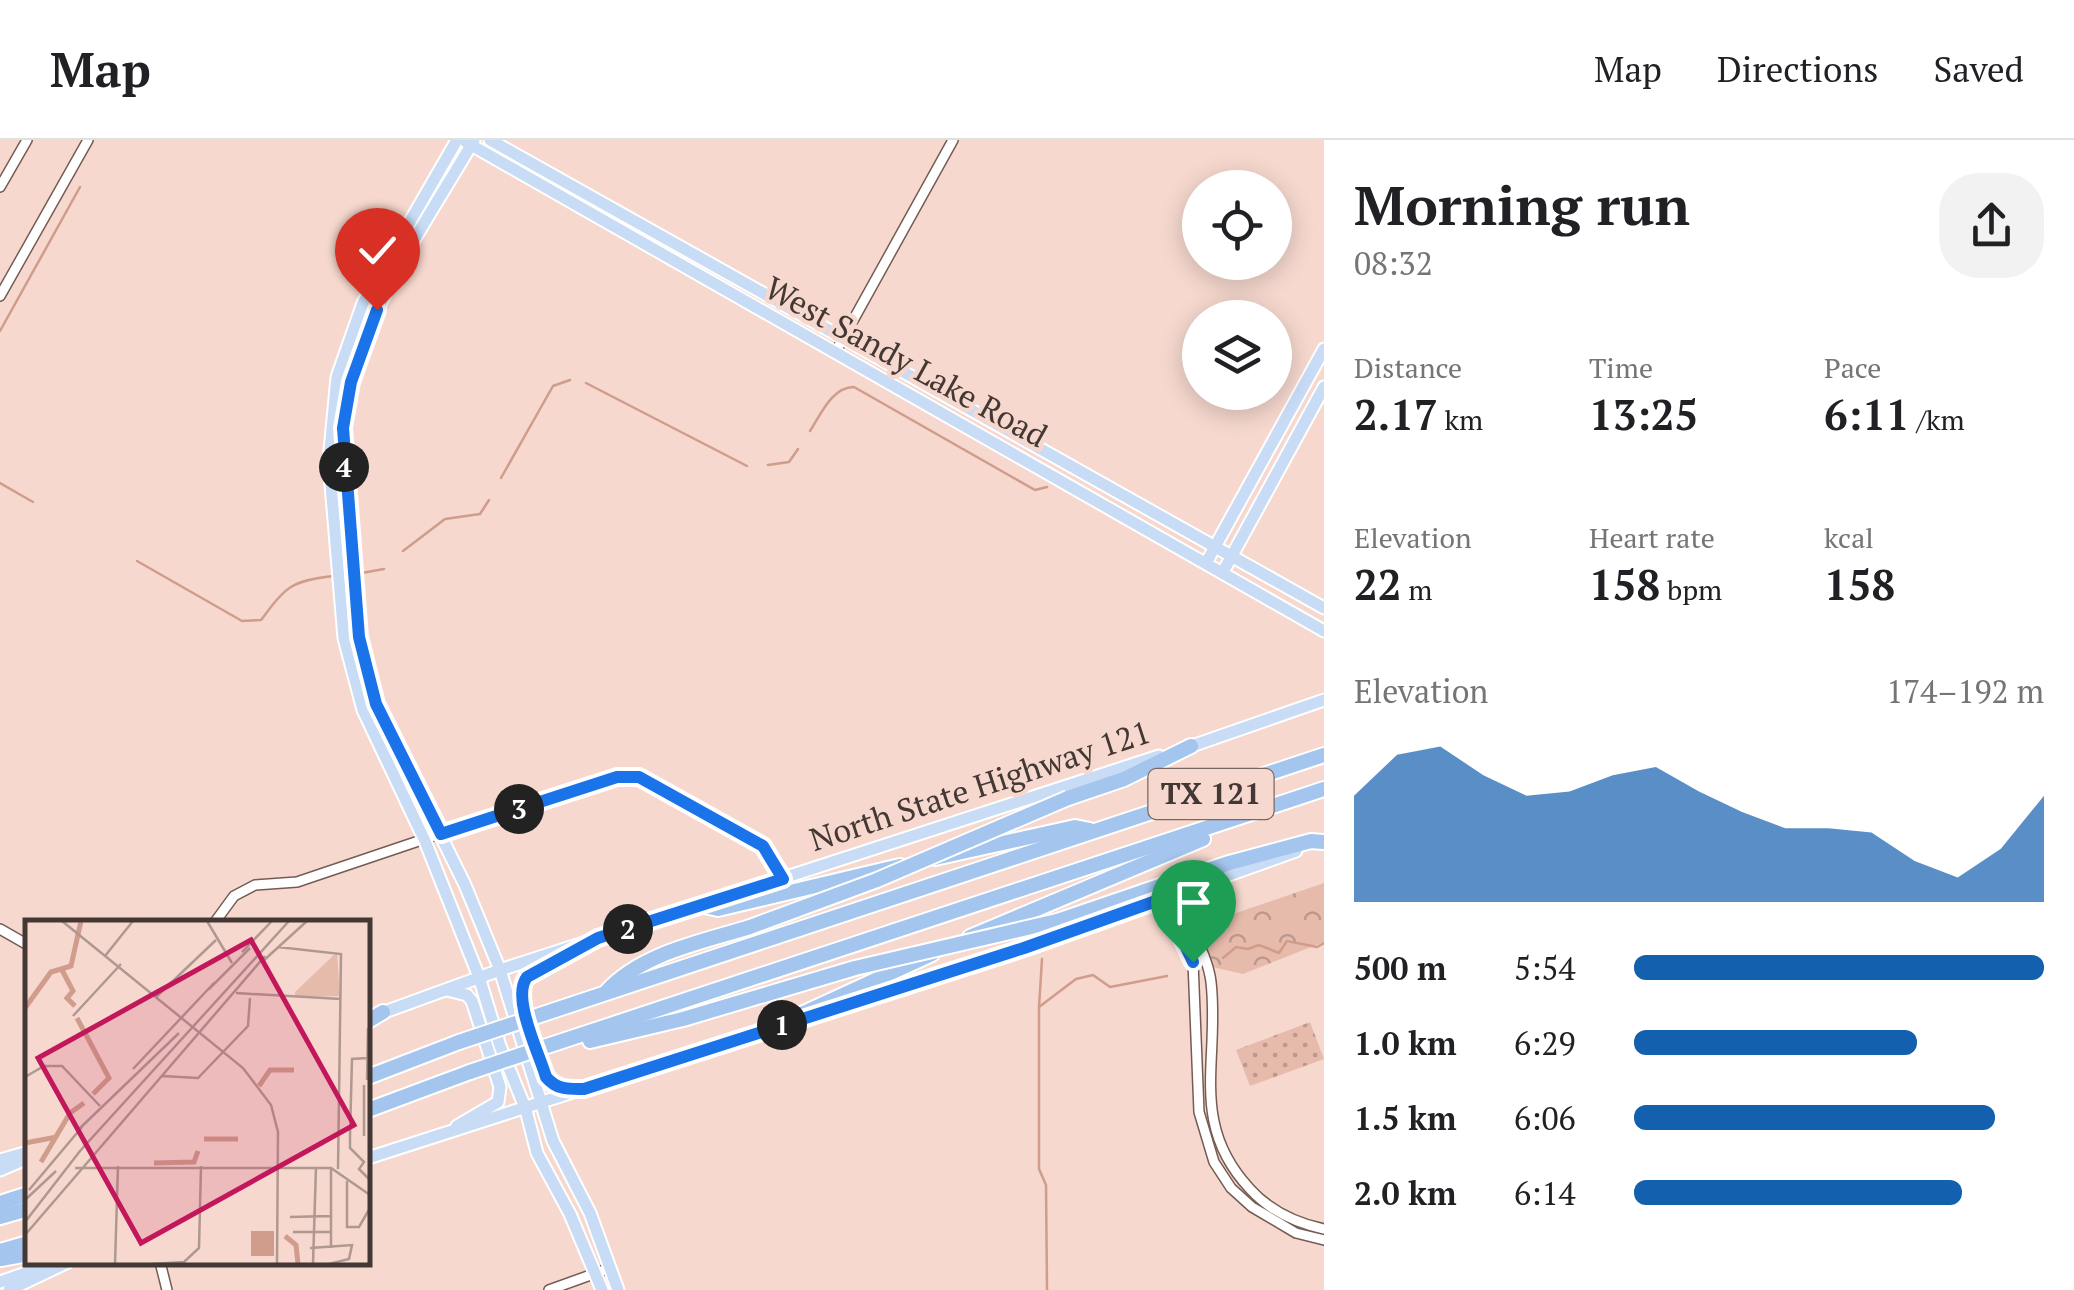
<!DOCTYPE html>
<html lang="en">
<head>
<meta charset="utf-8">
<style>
	:root { --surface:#fff; --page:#f2f2f2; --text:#202124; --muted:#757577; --line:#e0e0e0; --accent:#1360af }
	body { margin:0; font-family:"PT Serif",serif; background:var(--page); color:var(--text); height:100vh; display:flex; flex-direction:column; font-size:38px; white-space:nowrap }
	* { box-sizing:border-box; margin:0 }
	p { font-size:32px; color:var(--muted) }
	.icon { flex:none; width:55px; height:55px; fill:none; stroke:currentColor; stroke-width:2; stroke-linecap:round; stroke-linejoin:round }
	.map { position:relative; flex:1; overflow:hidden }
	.drawer { display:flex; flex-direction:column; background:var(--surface); width:750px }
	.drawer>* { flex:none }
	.tools { position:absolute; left:1182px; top:30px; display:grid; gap:20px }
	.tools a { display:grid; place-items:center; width:110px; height:110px; border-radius:50%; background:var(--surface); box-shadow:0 5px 25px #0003; font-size:50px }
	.pin { position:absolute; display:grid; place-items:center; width:85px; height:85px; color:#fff; margin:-102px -42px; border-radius:50% 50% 50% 0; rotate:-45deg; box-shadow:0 0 10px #0007 }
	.pin .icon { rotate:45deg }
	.km { position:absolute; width:50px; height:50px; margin:-25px; border-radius:50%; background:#222; color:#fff; font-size:28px; line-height:50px; text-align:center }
	.round { display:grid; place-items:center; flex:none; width:105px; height:105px; border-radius:40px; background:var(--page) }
	.headline { display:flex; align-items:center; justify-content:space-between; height:170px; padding:0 30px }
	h1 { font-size:55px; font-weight:700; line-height:75px }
	.metrics { display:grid; grid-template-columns:repeat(3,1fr); gap:15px; height:170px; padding:10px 30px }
	.metrics div { display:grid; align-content:center }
	.metrics b { font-size:42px; font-weight:700 }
	.metrics small { font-size:28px; font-weight:400 }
	.metrics p { font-size:28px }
	.chart { height:280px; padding:20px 30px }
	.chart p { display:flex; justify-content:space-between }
	.chart svg { width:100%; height:180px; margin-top:10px; fill:var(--accent); opacity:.7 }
	ul { padding:0 30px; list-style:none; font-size:32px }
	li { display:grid; grid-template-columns:160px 120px 1fr; align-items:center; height:75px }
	li i { height:25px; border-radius:12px; background:var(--accent) }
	header { display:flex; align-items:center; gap:60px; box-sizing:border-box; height:140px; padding:0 50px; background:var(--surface); border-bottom:2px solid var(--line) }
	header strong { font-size:48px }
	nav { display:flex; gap:55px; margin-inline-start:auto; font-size:35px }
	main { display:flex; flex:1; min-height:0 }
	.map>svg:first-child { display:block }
</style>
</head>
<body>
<header>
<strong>Map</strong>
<nav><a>Map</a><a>Directions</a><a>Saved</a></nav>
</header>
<main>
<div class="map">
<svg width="1324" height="1150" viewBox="0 0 1324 1150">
	<defs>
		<pattern id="grass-dots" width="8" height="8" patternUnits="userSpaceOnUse" patternTransform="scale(2.5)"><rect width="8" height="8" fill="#e7bbac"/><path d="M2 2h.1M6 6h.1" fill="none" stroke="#bd998d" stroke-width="1.8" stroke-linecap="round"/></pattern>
		<pattern id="park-crowns" width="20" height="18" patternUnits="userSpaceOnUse" patternTransform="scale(2.5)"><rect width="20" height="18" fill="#e7bbac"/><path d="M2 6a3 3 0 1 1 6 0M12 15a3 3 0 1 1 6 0" fill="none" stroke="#bd998d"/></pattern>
	</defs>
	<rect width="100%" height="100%" fill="#f6d8ce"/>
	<path fill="url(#grass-dots)" d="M1310 882 1324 919 1250 946 1236 910Z"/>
	<path fill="url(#park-crowns)" d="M1324 743V802L1243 834 1212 827 1192 788Z"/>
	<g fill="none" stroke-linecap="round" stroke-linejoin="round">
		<g stroke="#d09c8b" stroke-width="2.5">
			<path d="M0 191 80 47"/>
			<path d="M586 243 747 326"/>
			<path d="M810 291C821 274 832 247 854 247L1035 350 1047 347"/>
			<path d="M768 325 789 322 798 309"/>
			<path d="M501 338 553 246 570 240"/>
			<path d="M0 343 33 362"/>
			<path d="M403 411 445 379 480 374 489 360"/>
			<path d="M137 421 242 481 261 480C286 447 290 441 333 436"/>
			<path d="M356 434 384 429"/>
			<path d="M1075 619 1076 610"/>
			<path d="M1223 818 1236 807 1248 809 1259 805 1279 813 1287 801 1317 807 1324 803"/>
			<path d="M1039 867 1042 819"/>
			<path d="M1047 1150 1046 1045 1039 1029V867L1076 839 1093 835 1110 847 1167 836"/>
		</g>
		<defs>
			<g id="minor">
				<path d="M0 47 27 0"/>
				<path d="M0 156 88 0"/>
				<path d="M835 213 953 0"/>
				<path d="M1195 747 1185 769C1192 794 1208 816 1211 842 1220 920 1188 983 1250 1049 1269 1070 1296 1083 1324 1089"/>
				<path d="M1156 761 1166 766 1193 822 1199 972 1214 1022 1231 1048 1252 1067 1296 1093 1324 1100"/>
				<path d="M215 782 234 756 255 745 297 742 469 684 628 636 652 642 755 700 769 713 783 739"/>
				<path d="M0 789 28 805"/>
				<path d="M160 1122 167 1150"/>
				<path d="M549 1150 610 1128"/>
			</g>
			<g id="major">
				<path d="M457 0 363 163 337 237 329 321 344 498 363 570 425 701 479 837 500 906 526 970 537 1013 570 1074 602 1150"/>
				<path d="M474 0C417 98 343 196 343 314L359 497 376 564 465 745 500 830 553 1001 590 1073 618 1150"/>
				<path d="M490 0 1324 468"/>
				<path d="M466 2 1324 491"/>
				<path d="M1206 423 1324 209"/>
				<path d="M1223 432 1324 247"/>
				<path d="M1186 608 1324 560"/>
				<path d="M572 812 527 837 520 852 547 937 558 948 576 949"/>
				<path d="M447 850 467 855 472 861 500 947 498 962 457 986"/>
				<path d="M379 874 500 830 1159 616"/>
				<path d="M807 877 1025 808 1296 711"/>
				<path d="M368 1018 775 887"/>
				<path d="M0 1020 28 1012"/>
				<path d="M0 1030 28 1018"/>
				<path d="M0 1142 43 1127"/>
				<path d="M9 1150 68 1122"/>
			</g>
			<g id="highway">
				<path d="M1068 658 1124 639 1191 606"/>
				<path d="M935 718 1075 687 1090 690"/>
				<path d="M1142 752 1229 723 1311 701 1323 702"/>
				<path d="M704 766 718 769 900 726"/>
				<path d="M970 797 1203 699"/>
				<path d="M607 851C642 813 702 802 750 787"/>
				<path d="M555 870 1324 615"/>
				<path d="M368 881 383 872"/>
				<path d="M769 889 932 814"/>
				<path d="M590 901 683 879 855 828"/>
				<path d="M541 908 1324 649"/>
				<path d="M368 937 459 902"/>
				<path d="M368 970 470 932"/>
				<path d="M0 1063 28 1054"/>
				<path d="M0 1077 28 1069"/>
				<path d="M0 1111 28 1103"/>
				<path d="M1 1119 28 1114"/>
			</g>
		</defs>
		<use href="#minor" stroke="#755c53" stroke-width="12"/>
		<use href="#major" stroke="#fff" stroke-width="15"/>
		<use href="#highway" stroke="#fff" stroke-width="18"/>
		<use href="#minor" stroke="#fff" stroke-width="9"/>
		<use href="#major" stroke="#c8dcf5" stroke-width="11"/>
		<use href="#highway" stroke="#a4c5ee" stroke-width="14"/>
		<defs>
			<g id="highway-bridge">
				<path d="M750 787 877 740 1068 658"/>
				<path d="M855 828 1057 781 1142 752"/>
				<path d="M459 902 555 870"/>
				<path d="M470 932 541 908"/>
			</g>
		</defs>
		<use href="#highway-bridge" stroke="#fff" stroke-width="18" stroke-linecap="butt"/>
		<use href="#highway-bridge" stroke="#a4c5ee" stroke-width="14"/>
	</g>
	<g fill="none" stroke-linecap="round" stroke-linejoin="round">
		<defs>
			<path id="route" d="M377 170 351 242 343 288 359 497 376 564 441 694 617 637H639L763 706 783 739 598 798 527 837C511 857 539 913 546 937 557 950 568 949 584 949L1024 808 1156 761 1166 766 1193 822"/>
		</defs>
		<use href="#route" stroke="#fff" stroke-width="20"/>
		<use href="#route" stroke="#1a73e8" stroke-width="12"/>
	</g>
	<g text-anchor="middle" stroke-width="9" stroke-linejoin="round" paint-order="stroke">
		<rect fill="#f6d8ce" stroke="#796862" stroke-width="2.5" x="1148.5" y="629" width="125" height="50" rx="8"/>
		<g font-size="30" font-weight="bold" fill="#443834">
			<text x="1211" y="664">TX 121</text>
		</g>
		<g font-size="32" fill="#443834" stroke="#f6d8ce">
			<text transform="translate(906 222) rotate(29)" y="11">West Sandy Lake Road</text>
			<text transform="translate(980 646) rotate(-18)" y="11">North State Highway 121</text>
		</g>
	</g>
	<g transform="translate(25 780)">
		<rect width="345" height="345" fill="#f6d8ce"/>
		<path d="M312 32 315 76 270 77V72Z" fill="#e7bbac"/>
		<path d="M226 311H249V336H226Z" fill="#d09c8b"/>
		<path fill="none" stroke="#d09c8b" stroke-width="5" d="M37 50 48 71 42 78 50 86M0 88 26 52 46 46 56 1M52 98 84 158 68 174M234 166 245 150H269M179 219H213M0 223 32 217M16 242 45 193 59 183M129 243 169 242 173 231M260 316 271 325 273 344"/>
		<path fill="none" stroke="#af9890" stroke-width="2.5" d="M37 1 218 148 246 185 253 212 252 344M182 1 207 43M253 27 316 34 313 249M217 32 247 1M80 36 108 1M237 42 282 1M184 69 225 28M211 73 316 79M130 78 191 20M48 96 96 44M342 138 327 139 325 215V228L339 242 334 249 344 259M108 149 189 63M137 156 173 158 223 106 225 78M0 157 19 146H37L75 186M342 160 343 108M53 210 154 113M339 216V165M50 248H306L345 275M322 261V307H334L345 288M4 270 57 207M0 280 31 251M265 297 306 296M0 302 55 231 264 1M268 312H306M0 315 240 36M285 328 327 325 324 339 304 344M306 328V248M90 344 93 246M127 344 159 342 174 328 176 246M288 344 291 247"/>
		<path fill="#c2185b" fill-opacity="0.15" stroke="#c2185b" stroke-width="5" d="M226 20 329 205 116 323 13 138Z"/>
		<rect width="345" height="345" fill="none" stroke="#443834" stroke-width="5"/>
	</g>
</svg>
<div class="tools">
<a><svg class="icon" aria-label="locate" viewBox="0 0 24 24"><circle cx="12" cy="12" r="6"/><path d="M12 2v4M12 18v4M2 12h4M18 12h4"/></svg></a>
<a><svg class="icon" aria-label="layers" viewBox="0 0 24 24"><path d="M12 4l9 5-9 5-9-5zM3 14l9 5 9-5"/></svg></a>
</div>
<div class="pin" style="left:1193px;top:822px;background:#1e9e55"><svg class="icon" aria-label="arrive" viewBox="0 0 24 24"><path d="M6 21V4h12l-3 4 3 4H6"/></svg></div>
<div class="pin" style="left:377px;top:170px;background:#d93025"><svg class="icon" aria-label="check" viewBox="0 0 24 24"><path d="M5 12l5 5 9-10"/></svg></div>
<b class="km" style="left:782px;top:885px">1</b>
<b class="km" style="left:628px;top:789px">2</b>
<b class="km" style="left:519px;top:669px">3</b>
<b class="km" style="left:344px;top:327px">4</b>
</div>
<section class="drawer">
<div class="headline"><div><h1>Morning run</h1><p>08:32</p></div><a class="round"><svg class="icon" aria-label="share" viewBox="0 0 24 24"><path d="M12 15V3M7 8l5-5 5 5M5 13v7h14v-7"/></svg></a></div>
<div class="metrics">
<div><p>Distance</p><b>2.17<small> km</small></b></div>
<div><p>Time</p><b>13:25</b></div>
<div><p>Pace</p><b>6:11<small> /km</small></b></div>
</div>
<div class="metrics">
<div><p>Elevation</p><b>22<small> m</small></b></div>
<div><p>Heart rate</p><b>158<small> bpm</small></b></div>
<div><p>kcal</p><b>158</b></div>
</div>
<div class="chart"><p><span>Elevation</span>174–192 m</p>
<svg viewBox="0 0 160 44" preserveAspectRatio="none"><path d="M0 44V18L10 8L20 6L30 13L40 18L50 17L60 13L70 11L80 17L90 22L100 26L110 26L120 27L130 34L140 38L150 31L160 18V44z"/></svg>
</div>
<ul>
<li><b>500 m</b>5:54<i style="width:100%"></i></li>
<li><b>1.0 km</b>6:29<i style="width:69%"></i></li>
<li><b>1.5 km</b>6:06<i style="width:88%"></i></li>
<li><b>2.0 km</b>6:14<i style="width:80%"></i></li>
</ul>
</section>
</main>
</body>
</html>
